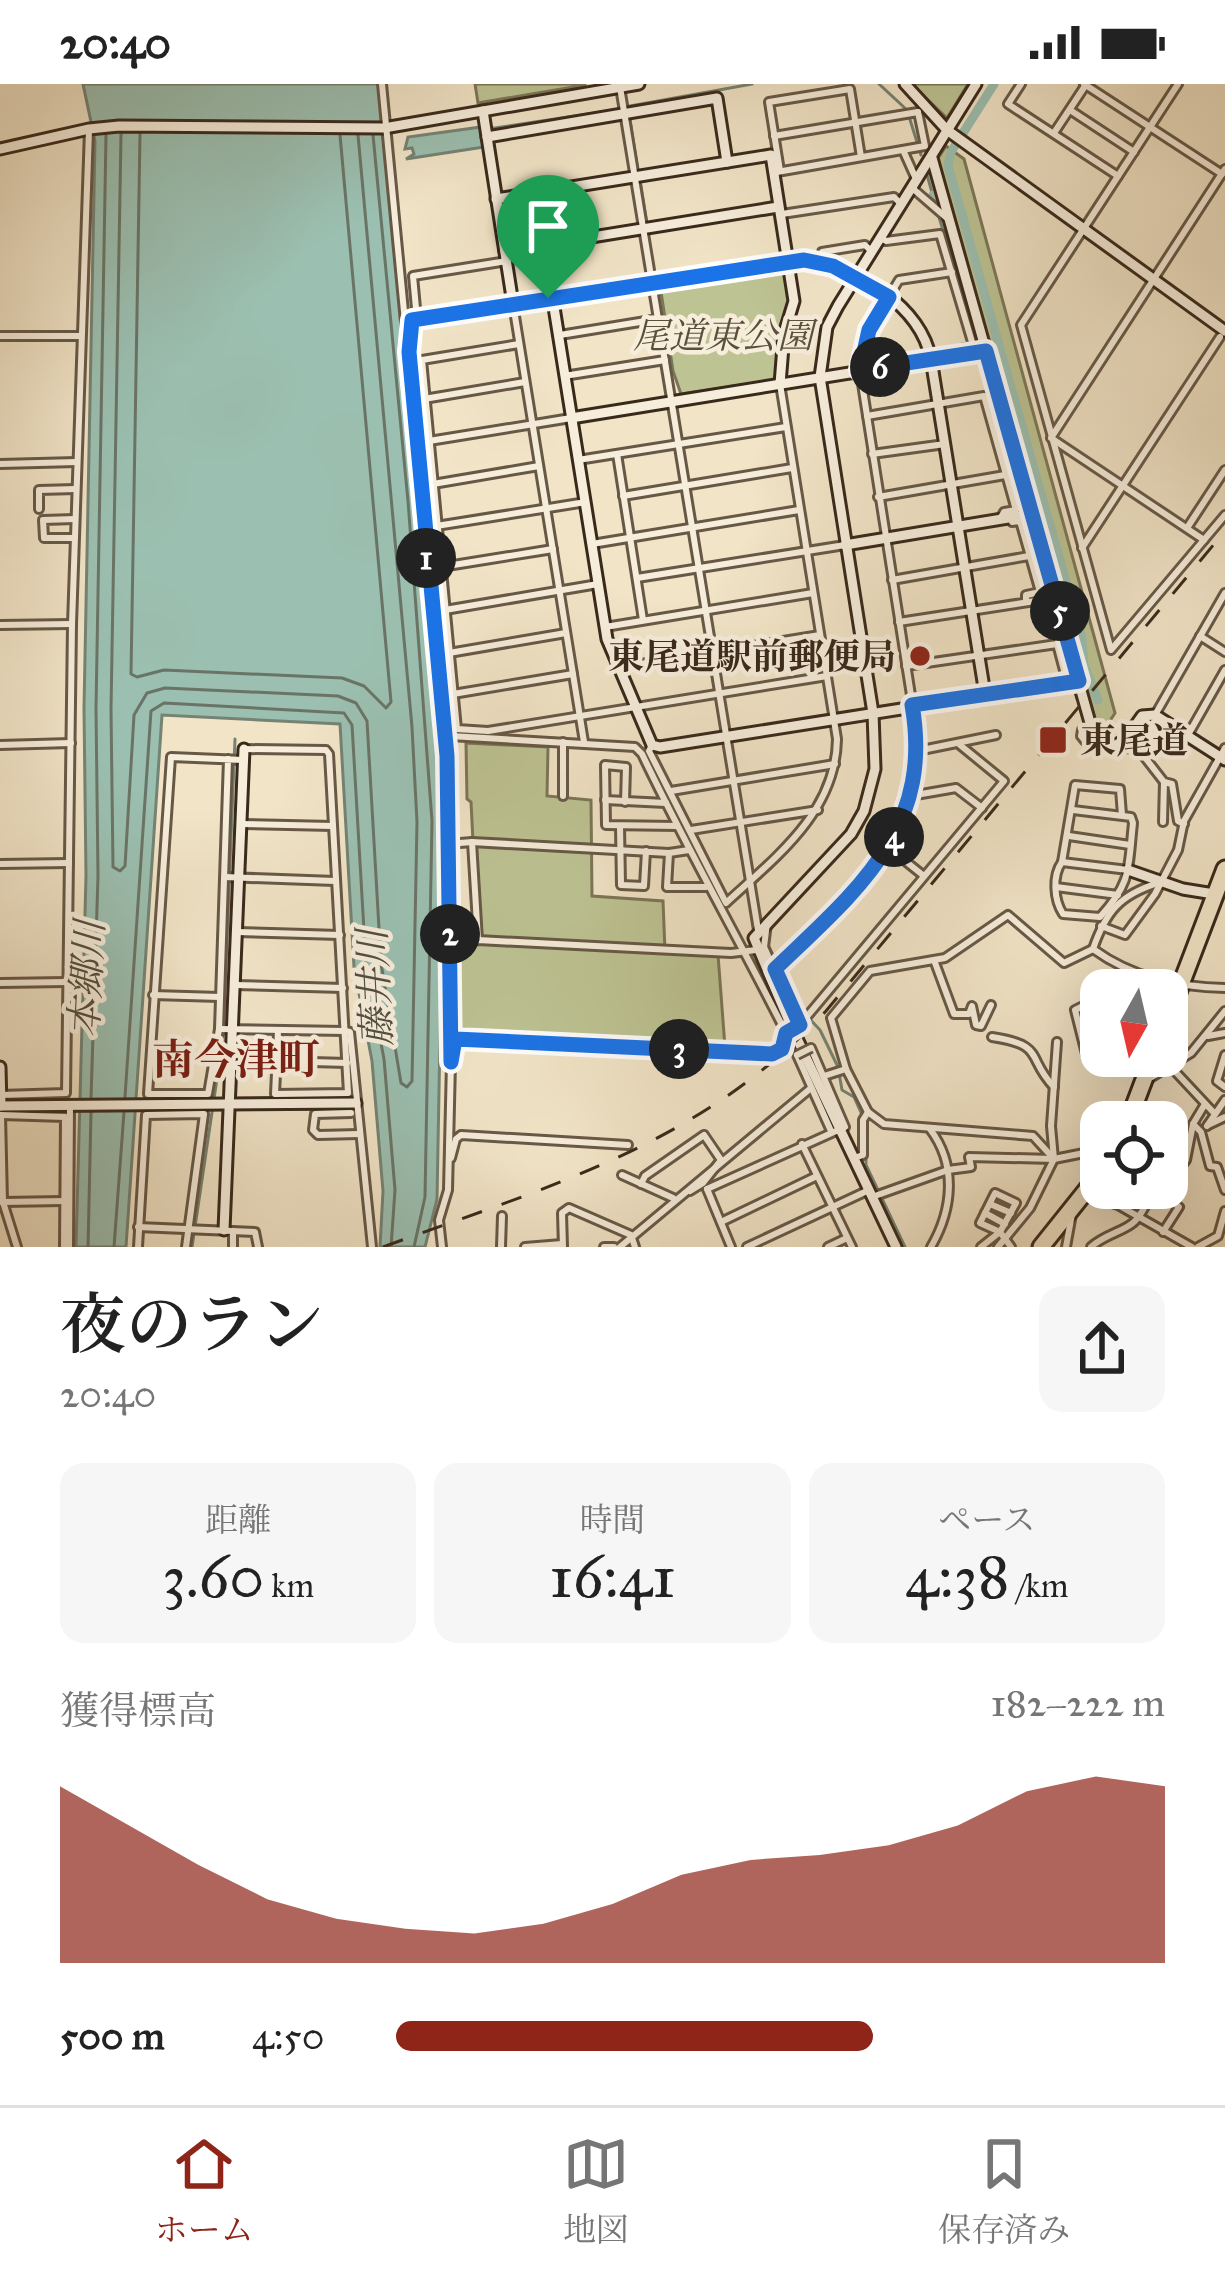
<!DOCTYPE html>
<html lang="ja">
<head>
<meta charset="utf-8">
<style>
	:root { --surface:#fff; --page:#f6f6f6; --text:#222; --muted:#767676; --line:#e0e0e0; --accent:#8f2418 }
	body { margin:0; font-family:"IM FELL Great Primer","Noto Serif JP",serif; background:var(--page); color:var(--text); height:100vh; display:flex; flex-direction:column; font-size:45px; white-space:nowrap }
	* { box-sizing:border-box; margin:0 }
	p { font-size:39px; color:var(--muted) }
	.icon { flex:none; width:66px; height:66px; fill:none; stroke:currentColor; stroke-width:2; stroke-linecap:round; stroke-linejoin:round }
	.map { position:relative; height:1163px; overflow:hidden }
	.sheet { display:flex; flex-direction:column; background:var(--surface); flex:1 }
	.sheet>* { flex:none }
	.needle { width:78px; rotate:188deg }
	.controls { position:absolute; left:1080px; top:885px; display:grid; gap:24px }
	.controls a { display:grid; place-items:center; width:108px; height:108px; border-radius:24px; background:var(--surface); box-shadow:0 12px 48px #0002; font-size:60px }
	.pin { position:absolute; display:grid; place-items:center; width:102px; height:102px; color:#fff; margin:-123px -51px; border-radius:50% 50% 50% 0; rotate:-45deg; box-shadow:0 0 12px #0007 }
	.pin .icon { rotate:45deg }
	.km { position:absolute; width:60px; height:60px; margin:-30px; border-radius:50%; background:#222; color:#fff; font-size:33px; line-height:60px; text-align:center }
	.round { display:grid; place-items:center; flex:none; width:126px; height:126px; border-radius:24px; background:var(--page) }
	.headline { display:flex; align-items:center; justify-content:space-between; height:204px; padding:0 60px }
	h1 { font-size:66px; font-weight:600; line-height:90px }
	.stats { display:grid; grid-template-columns:repeat(3,1fr); gap:18px; height:204px; padding:12px 60px }
	.stats div { display:grid; align-content:center; border-radius:24px; background:var(--page); text-align:center }
	.stats b { font-size:60px; font-weight:600 }
	.stats small { font-size:33px; font-weight:400 }
	.stats p { font-size:33px }
	.chart { height:336px; padding:24px 60px }
	.chart p { display:flex; justify-content:space-between }
	.chart svg { width:100%; height:216px; margin-top:12px; fill:var(--accent); opacity:.7 }
	ul { padding:0 60px; list-style:none; font-size:39px }
	li { display:grid; grid-template-columns:192px 144px 1fr; align-items:center; height:90px }
	li i { height:30px; border-radius:15px; background:var(--accent) }
	.status { display:flex; justify-content:space-between; align-items:center; height:84px; padding:0 60px; background:var(--surface); direction:ltr }
	.status svg { height:33px; fill:currentColor }
	.tab-bar { display:flex; justify-content:space-around; align-items:center; height:168px; border-top:3px solid var(--line); background:var(--surface); font-size:33px; color:var(--muted) }
	.tab-bar a { display:grid; justify-items:center; gap:6px }
	.tab-bar .active { color:var(--accent) }
	.map>svg:first-child { display:block }
</style>
</head>
<body>
<div class="status"><b>20:40</b><svg viewBox="0 0 49 12"><path d="M0 12V9h3v3zM5 12V6h3v6zM10 12V3h3v9zM15 12V0h3v12zM26 1h20v11H26zM47 4h2v5h-2z"/></svg></div>
<div class="map">
<svg width="1225" height="1163" viewBox="0 0 1225 1163">
	<rect width="100%" height="100%" fill="#f1e4c7"/>
	<filter id="stains"><feTurbulence type="fractalNoise" baseFrequency=".00167" numOctaves="4"/><feColorMatrix values="0 0 0 0 .2 0 0 0 0 .09 0 0 0 0 .02 0 0 0 .5 -.17"/></filter>
	<radialGradient id="worn" r=".72"><stop offset=".6" stop-color="#630" stop-opacity="0"/><stop offset="1" stop-color="#630" stop-opacity=".3"/></radialGradient>
	<g fill="#bdc393" stroke="#7b7657" stroke-width="3">
		<path d="M475 0H585V1L478 19Z"/>
		<path d="M911 0H968L947 34Z"/>
		<path d="M946 62 964 75 1115 629 1100 652 935 79Z"/>
		<path d="M785 187 790 220 775 296 681 310 673 287 661 208Z"/>
		<path d="M466 659 548 663 547 712 591 716 592 812 663 817 665 867 718 871 725 963 459 953 458 862 478 857 471 718 467 715Z"/>
	</g>
	<g fill="#9bbfb0" stroke="#748374" stroke-width="3">
		<path d="M83 0H380L420 416 444 737 437 1115 425 1163H380L383 1107 372 977 354 883 340 640 162 631 126 1163H76L86 792 84 625 95 57Z"/>
		<path d="M481 43 484 63 406 75 414 70 412 64 405 65 408 53Z"/>
	</g>
	<g fill="none" stroke-linecap="round" stroke-linejoin="round">
		<g stroke="#6a7466" stroke-width="3">
			<path d="M121 50 111 625 113 783 120 787 125 782 134 631 147 609 165 604 338 612 356 619 367 637 381 879 401 999 407 1003 412 997 417 738 412 643 358 51"/>
			<path d="M140 50 131 590 137 593 164 586 342 594 364 602 386 624 391 618 340 51"/>
			<path d="M373 51 408 417 432 737 425 1113 414 1163"/>
			<path d="M125 1013 151 627 164 619 344 629 352 641 366 881 384 975 395 1106 391 1163"/>
			<path d="M91 1014 98 792 96 625 106 51"/>
			<path d="M88 1163 91 1029"/>
			<path d="M114 1163 124 1028"/>
		</g>
		<g stroke="#748374" stroke-width="3">
			<path d="M879 0 907 26 921 71"/>
			<path d="M630 22 752 0"/>
			<path d="M628 23 638 87"/>
			<path d="M488 45 621 25"/>
			<path d="M927 91 936 122"/>
			<path d="M640 96 647 140"/>
			<path d="M939 133 978 263"/>
			<path d="M648 150 655 194"/>
			<path d="M657 203 674 312"/>
			<path d="M981 273 1023 426"/>
			<path d="M676 322 728 646"/>
			<path d="M1026 437 1047 510"/>
			<path d="M1049 517 1071 594"/>
			<path d="M1074 604 1077 615"/>
			<path d="M751 786 759 832"/>
			<path d="M767 858 794 918 820 946 838 983 842 1006 854 1013 863 1033"/>
			<path d="M866 1072V1081L905 1163"/>
			<path d="M192 1163 223 954 235 655"/>
		</g>
		<g stroke="#9bbfb0" stroke-width="9">
			<path d="M994 0 951 68 948 81 1082 554 1084 581 1098 616"/>
			<path d="M933 111H935"/>
		</g>
		<defs>
			<g id="street">
				<path d="M382 0 447 672 451 978 448 1106 439 1136 442 1163"/>
				<path d="M1021 0 1008 20 1118 92"/>
				<path d="M1084 0 1222 90"/>
				<path d="M1178 0 1021 241 1111 566 1225 431"/>
				<path d="M620 3 758 846"/>
				<path d="M1070 26 1134 68"/>
				<path d="M1054 49 1085 2"/>
				<path d="M774 52 918 28"/>
				<path d="M903 66 916 95"/>
				<path d="M780 87 769 18 850 5 861 73"/>
				<path d="M777 88 925 62 918 28"/>
				<path d="M911 103 948 135"/>
				<path d="M782 130 894 113 900 119"/>
				<path d="M881 154 886 157 940 150 972 258 971 263 961 265 960 270"/>
				<path d="M507 177 413 192 417 235 513 220 584 658"/>
				<path d="M819 178 822 168 865 161 870 166"/>
				<path d="M560 251 658 235"/>
				<path d="M0 252H79"/>
				<path d="M519 260 422 276 457 645 488 647 827 592"/>
				<path d="M564 292 665 276"/>
				<path d="M424 315 525 298"/>
				<path d="M867 332 984 312 1016 426 1004 428 1000 435"/>
				<path d="M429 357 571 334"/>
				<path d="M617 370 643 536"/>
				<path d="M872 370 945 360"/>
				<path d="M578 376 786 343"/>
				<path d="M0 380 77 378"/>
				<path d="M433 400 539 382"/>
				<path d="M623 412 792 384"/>
				<path d="M878 413 1005 391"/>
				<path d="M39 425V406L76 405"/>
				<path d="M1012 438 1020 437 1040 508 1026 511V518"/>
				<path d="M1187 444 1225 386"/>
				<path d="M74 454H44L43 436 75 435"/>
				<path d="M1204 456 1051 354 1225 85"/>
				<path d="M592 460 799 426"/>
				<path d="M429 462 430 443 586 418"/>
				<path d="M1082 464 1220 253"/>
				<path d="M441 483 553 465"/>
				<path d="M637 494 845 461"/>
				<path d="M892 496 1029 472"/>
				<path d="M445 526 598 500"/>
				<path d="M899 538 1055 514"/>
				<path d="M0 541 72 540"/>
				<path d="M605 543 813 509"/>
				<path d="M1200 552 1225 568"/>
				<path d="M449 569 566 549"/>
				<path d="M906 582 1057 560 1066 594 1036 599 1033 604"/>
				<path d="M616 584 820 551"/>
				<path d="M441 587 448 612"/>
				<path d="M446 631 448 612 453 610 573 590"/>
				<path d="M1155 631 1225 509"/>
				<path d="M1090 644 1082 646 1081 652 1085 657H1097"/>
				<path d="M1188 651 1225 586"/>
				<path d="M0 661 71 659"/>
				<path d="M652 661 649 667 726 819C776 773 836 728 837 655L780 300"/>
				<path d="M448 662 450 652 635 663 642 670C687 765 739 855 786 949V958L772 970 455 955V959"/>
				<path d="M1114 662 1133 665 1144 647"/>
				<path d="M1136 662 1164 698 1172 700 1178 737 1184 740"/>
				<path d="M244 665 326 666 329 670 348 1009 275 1010 278 947"/>
				<path d="M917 667 996 651"/>
				<path d="M228 675 219 945 208 1010H148L171 673 243 676"/>
				<path d="M671 707 835 680"/>
				<path d="M563 712V658"/>
				<path d="M910 712 956 704 982 724"/>
				<path d="M605 716 666 719"/>
				<path d="M625 718 626 683 605 681 606 741 677 742"/>
				<path d="M1073 726 1131 733 1133 739C1128 785 1132 798 1100 833L1063 830C1054 816 1052 792 1062 778L1128 786"/>
				<path d="M1163 738 1164 698"/>
				<path d="M241 740 333 742"/>
				<path d="M620 742 621 801 644 802 646 767"/>
				<path d="M691 746 818 726"/>
				<path d="M1069 752 1130 761"/>
				<path d="M472 758 478 856"/>
				<path d="M448 760 472 758 669 769 689 766"/>
				<path d="M889 764 924 792"/>
				<path d="M669 769 667 803H706"/>
				<path d="M1062 778 1075 701 1120 705 1122 731"/>
				<path d="M0 780 69 779"/>
				<path d="M225 793 335 797"/>
				<path d="M1158 799C1120 811 1106 827 1093 865 1133 894 1177 903 1225 904"/>
				<path d="M1056 803 1118 811"/>
				<path d="M767 839 764 863 799 941"/>
				<path d="M1101 842 1125 851 1155 810 1178 766 1184 737 1225 664"/>
				<path d="M237 848 340 851"/>
				<path d="M453 872 455 860 478 856 731 869 756 866"/>
				<path d="M934 876 954 930H969L972 922 976 941 981 942 991 921"/>
				<path d="M775 885C849 813 923 758 916 643L860 287 869 246 899 196 952 188"/>
				<path d="M0 899 67 898"/>
				<path d="M235 901 343 904"/>
				<path d="M1109 906 1126 885"/>
				<path d="M153 911 220 913"/>
				<path d="M1101 913 1075 926 1087 974 1132 983 1152 993 1191 969 1225 927"/>
				<path d="M799 942 1004 697 960 661"/>
				<path d="M219 945 345 947"/>
				<path d="M345 947 350 948 372 1163"/>
				<path d="M1208 952 1225 949"/>
				<path d="M992 953C1046 961 1026 974 1054 1003"/>
				<path d="M797 971 831 1047"/>
				<path d="M1225 971 1217 997 1225 1003"/>
				<path d="M276 977 347 979"/>
				<path d="M1171 983 1214 1029"/>
				<path d="M824 992 846 985"/>
				<path d="M0 1011 66 1009 72 540 89 46"/>
				<path d="M1205 1020 1193 1040 1201 1048 1210 1082 1217 1083 1225 1106"/>
				<path d="M868 1028 884 1040 1033 1052 1054 1075 1089 1068 1101 1060"/>
				<path d="M351 1029 315 1030 313 1046 318 1051 359 1050"/>
				<path d="M1 1031 65 1033 64 1163"/>
				<path d="M1 1031 3 1118 17 1163"/>
				<path d="M1208 1041 1225 1033"/>
				<path d="M1207 1042 1225 1016"/>
				<path d="M930 1045C957 1081 953 1125 931 1163"/>
				<path d="M802 1060 852 1163"/>
				<path d="M451 1074 456 1055 461 1051 628 1061"/>
				<path d="M854 1074 863 1071V1036L868 1028 846 985 831 934 870 887 945 874 1008 831 1064 879 1093 865"/>
				<path d="M622 1091 673 1114"/>
				<path d="M641 1100 645 1092 704 1051 721 1076 703 1099 690 1107"/>
				<path d="M1167 1102 1186 1076 1193 1040"/>
				<path d="M707 1105 845 1043 811 964"/>
				<path d="M707 1105 731 1163"/>
				<path d="M1085 1110 1118 1121 1192 1163"/>
				<path d="M872 1113 948 1086 971 1083 969 1073 1054 1075"/>
				<path d="M2 1118 64 1117"/>
				<path d="M990 1120 1011 1129"/>
				<path d="M985 1129 1005 1140"/>
				<path d="M721 1138 817 1092"/>
				<path d="M138 1143 255 1148 258 1163"/>
				<path d="M233 1147V1163"/>
				<path d="M1163 1148 1179 1123 1167 1113 1166 1104"/>
				<path d="M69 1163 70 1023"/>
				<path d="M138 1163 146 1031 204 1030 186 1163"/>
				<path d="M501 1163 502 1132"/>
				<path d="M525 1163 562 1160"/>
				<path d="M563 1163 562 1129 569 1124 631 1151 635 1163"/>
				<path d="M604 1163H614"/>
				<path d="M620 1163 811 1004"/>
				<path d="M747 1163 869 1106"/>
				<path d="M828 1163 847 1154"/>
				<path d="M981 1163 1000 1148 1016 1119 995 1109 980 1139 1000 1148 1011 1163"/>
				<path d="M998 1163 1030 1124 1054 1075 1051 1042 1057 958"/>
				<path d="M1066 1163 1072 1130"/>
				<path d="M1091 1163C1105 1150 1126 1147 1135 1137 1146 1126 1146 1113 1160 1104"/>
				<path d="M1198 1163 1218 1152 1225 1127"/>
			</g>
			<g id="secondary">
				<path d="M905 0 947 46 1225 247"/>
				<path d="M483 27 513 220 804 176C857 183 920 221 931 275L985 610"/>
				<path d="M487 53 717 14 727 78"/>
				<path d="M0 65 89 45 119 42 384 44 639 0"/>
				<path d="M932 74 1094 653 1102 660 1114 662 1125 656 1142 632 1155 631 1225 676"/>
				<path d="M496 115 771 71 794 217 784 250 780 300"/>
				<path d="M505 167 778 123"/>
				<path d="M553 217 607 555 652 661 660 663 1079 597"/>
				<path d="M571 334 986 267"/>
				<path d="M845 461 1032 430"/>
				<path d="M1128 786 1183 805 1214 810"/>
				<path d="M0 983 1 1022"/>
				<path d="M0 1022 356 1019"/>
				<path d="M224 1146 244 665"/>
				<path d="M896 1163 791 942 754 854 851 750 864 727 875 685 873 629 820 293 827 243 838 222 976 0"/>
			</g>
			<g id="highway">
				<path d="M1167 937 1225 785"/>
				<path d="M1128 1038 1153 972"/>
				<path d="M1041 1163 1101 1088"/>
			</g>
		</defs>
		<use href="#street" stroke="#675846" stroke-width="12"/>
		<use href="#secondary" stroke="#39291b" stroke-width="15"/>
		<use href="#highway" stroke="#39291b" stroke-width="21"/>
		<use href="#street" stroke="#f6eddb" stroke-width="6"/>
		<use href="#secondary" stroke="#f6eddb" stroke-width="9"/>
		<use href="#highway" stroke="#f1e4c7" stroke-width="15"/>
		<path stroke="#39291b" stroke-width="3" stroke-dasharray="21 21" stroke-linecap="butt" d="M383 1163C549 1102 701 1061 826 927L1225 447"/>
		<defs>
			<g id="street-bridge">
				<path d="M786 949 799 942"/>
				<path d="M797 971 811 964"/>
			</g>
		</defs>
		<use href="#street-bridge" stroke="#675846" stroke-width="12" stroke-linecap="butt"/>
		<use href="#street-bridge" stroke="#f6eddb" stroke-width="6"/>
	</g>
	<g fill="none" stroke-linecap="round" stroke-linejoin="round">
		<defs>
			<path id="route" d="M804 176 833 182 889 213 869 246 860 286 986 267 1079 597 912 621C934 746 856 807 775 885L800 941 786 949 782 965 772 970 455 955 451 978 447 672 409 268 412 236Z"/>
		</defs>
		<use href="#route" stroke="#fff" stroke-width="24"/>
		<use href="#route" stroke="#1a73e8" stroke-width="15"/>
	</g>
	<g fill="#8f2418" stroke="#f6eddb" stroke-width="4.5">
		<circle cx="920" cy="572" r="12"/>
		<rect x="1038" y="641" width="30" height="30" rx="6"/>
	</g>
	<g text-anchor="middle" stroke-width="9" stroke-linejoin="round" paint-order="stroke">
		<g font-size="36" font-style="italic" fill="#5a5039" stroke="#f6eddb">
			<text x="723" y="264">尾道東公園</text>
		</g>
		<g font-size="36" font-weight="bold" fill="#39291b" stroke="#f6eddb" text-anchor="end">
			<text x="896" y="585">東尾道駅前郵便局</text>
			<text x="1080" y="669" text-anchor="start">東尾道</text>
		</g>
		<g font-size="39" font-style="italic" fill="#524e40" stroke="#f6eddb">
			<text transform="translate(86 895) rotate(-87)" y="14">本郷川</text>
			<text transform="translate(374 904) rotate(-93)" y="14">藤井川</text>
		</g>
		<g font-size="42" font-weight="bold" fill="#7a1f14" stroke="#f6eddb">
			<text x="236" y="990">南今津町</text>
		</g>
	</g>
	<rect width="100%" height="100%" filter="url(#stains)"/>
	<rect width="100%" height="100%" fill="url(#worn)"/>
</svg>
<div class="controls">
<a><svg class="needle" viewBox="-14 -14 28 28"><path d="M0-13l5 13h-10z" fill="#e53935"/><path d="M0 13l5-13h-10z" fill="#767676"/></svg></a>
<a><svg class="icon" aria-label="locate" viewBox="0 0 24 24"><circle cx="12" cy="12" r="6"/><path d="M12 2v4M12 18v4M2 12h4M18 12h4"/></svg></a>
</div>
<div class="pin" style="left:548px;top:214px;background:#1e9e55"><svg class="icon" aria-label="arrive" viewBox="0 0 24 24"><path d="M6 21V4h12l-3 4 3 4H6"/></svg></div>
<b class="km" style="left:426px;top:474px">1</b>
<b class="km" style="left:450px;top:850px">2</b>
<b class="km" style="left:679px;top:965px">3</b>
<b class="km" style="left:894px;top:753px">4</b>
<b class="km" style="left:1060px;top:527px">5</b>
<b class="km" style="left:880px;top:283px">6</b>
</div>
<section class="sheet">
<div class="headline"><div><h1>夜のラン</h1><p>20:40</p></div><a class="round"><svg class="icon" aria-label="share" viewBox="0 0 24 24"><path d="M12 15V3M7 8l5-5 5 5M5 13v7h14v-7"/></svg></a></div>
<div class="stats">
<div><p>距離</p><b>3.60<small> km</small></b></div>
<div><p>時間</p><b>16:41</b></div>
<div><p>ペース</p><b>4:38<small> /km</small></b></div>
</div>
<div class="chart"><p><span>獲得標高</span>182–222 m</p>
<svg viewBox="0 0 160 44" preserveAspectRatio="none"><path d="M0 44V8L10 16L20 24L30 31L40 35L50 37L60 38L70 36L80 32L90 26L100 23L110 22L120 20L130 16L140 9L150 6L160 8V44z"/></svg>
</div>
<ul>
<li><b>500 m</b>4:50<i style="width:62%"></i></li>
</ul>
</section>
<nav class="tab-bar">
<a class="active"><svg class="icon" aria-label="home" viewBox="0 0 24 24"><path d="M3 11l9-7 9 7M6 9v11h12V9"/></svg>ホーム</a>
<a><svg class="icon" aria-label="map" viewBox="0 0 24 24"><path d="M3 6l6-2 6 2 6-2v14l-6 2-6-2-6 2zM9 4v14M15 6v14"/></svg>地図</a>
<a><svg class="icon" aria-label="saved" viewBox="0 0 24 24"><path d="M7 4h10v16l-5-4-5 4z"/></svg>保存済み</a>
</nav>
</body>
</html>
